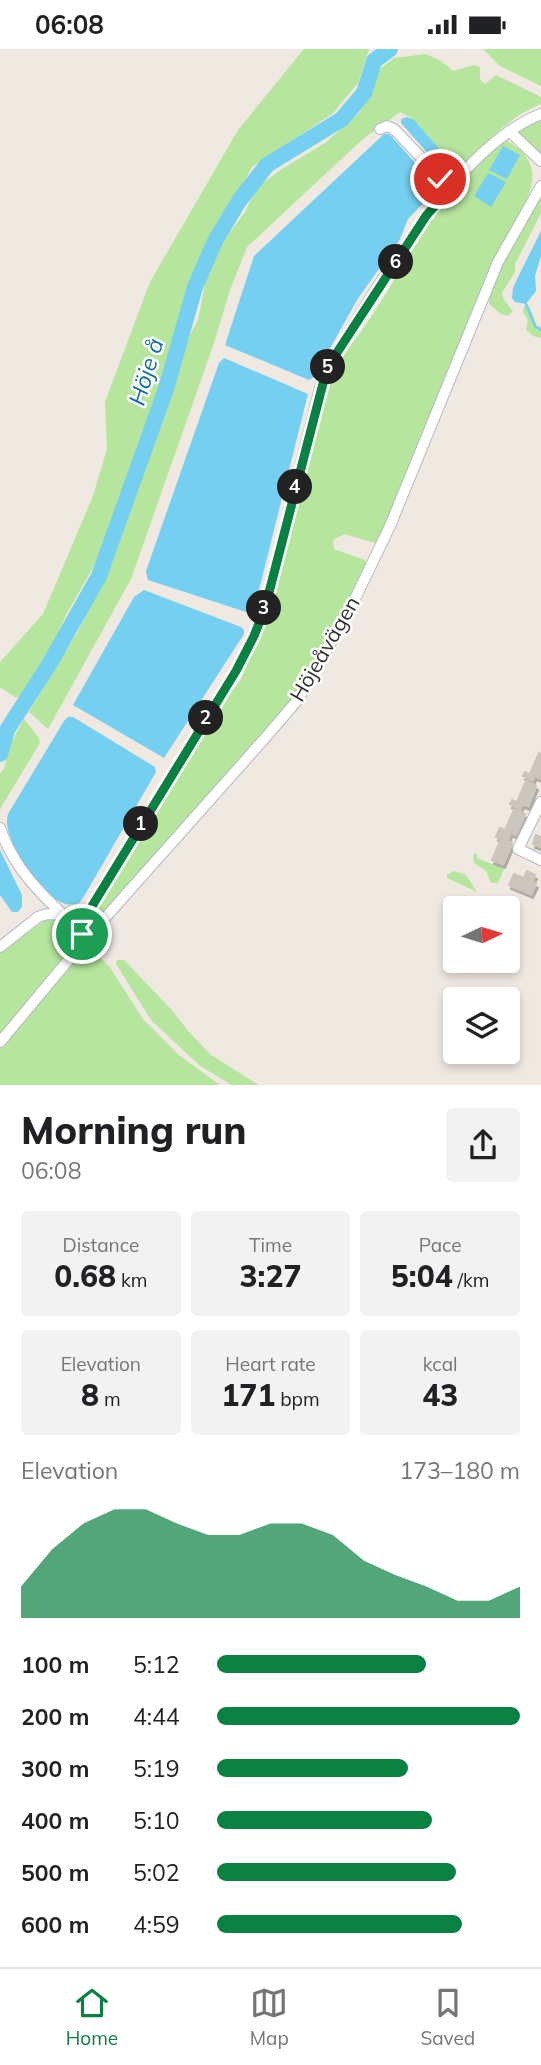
<!DOCTYPE html>
<html lang="en">
<head>
<meta charset="utf-8">
<style>
	:root { --surface:#fff; --page:#f2f2f2; --text:#202124; --muted:#757577; --line:#e0e0e0; --accent:#0b8043 }
	body { margin:0; font-family:Mulish,sans-serif; background:var(--page); color:var(--text); height:100vh; display:flex; flex-direction:column; font-size:26px; white-space:nowrap }
	* { box-sizing:border-box; margin:0 }
	p { font-size:23px; color:var(--muted) }
	.icon { flex:none; width:38px; height:38px; fill:none; stroke:currentColor; stroke-width:2; stroke-linecap:round; stroke-linejoin:round }
	.map { position:relative; height:1036px; overflow:hidden }
	.side { display:flex; flex-direction:column; background:var(--surface); flex:1 }
	.side>* { flex:none }
	.needle { width:46px; rotate:86deg }
	.buttons { position:absolute; left:443px; top:847px; display:grid; gap:14px }
	.buttons a { display:grid; place-items:center; width:77px; height:77px; border-radius:7px; background:var(--surface); box-shadow:0 4px 10px #0003; font-size:35px }
	.pin { position:absolute; display:grid; place-items:center; width:60px; height:60px; color:#fff; margin:-30px; border:4px solid #fff; border-radius:50%; box-shadow:0 2px 7px #0007 }
	.km { position:absolute; width:35px; height:35px; margin:-18px; border-radius:50%; background:#222; color:#fff; font-size:19px; line-height:35px; text-align:center }
	.round { display:grid; place-items:center; flex:none; width:74px; height:74px; border-radius:7px; background:var(--page) }
	.headline { display:flex; align-items:center; justify-content:space-between; height:119px; padding:0 21px }
	h1 { font-size:38px; font-weight:800; line-height:52px }
	.stats { display:grid; grid-template-columns:repeat(3,1fr); gap:10px; height:119px; padding:7px 21px }
	.stats div { display:grid; align-content:center; border-radius:7px; background:var(--page); text-align:center }
	.stats b { font-size:30px; font-weight:800 }
	.stats small { font-size:19px; font-weight:400 }
	.stats p { font-size:19px }
	.chart { height:196px; padding:14px 21px }
	.chart p { display:flex; justify-content:space-between }
	.chart svg { width:100%; height:126px; margin-top:7px; fill:var(--accent); opacity:.7 }
	ul { padding:0 21px; list-style:none; font-size:23px }
	li { display:grid; grid-template-columns:112px 84px 1fr; align-items:center; height:52px }
	li i { height:18px; border-radius:9px; background:var(--accent) }
	.status { display:flex; justify-content:space-between; align-items:center; height:49px; padding:0 35px; background:var(--surface); direction:ltr }
	.status svg { height:19px; fill:currentColor }
	.menu { display:flex; justify-content:space-around; align-items:center; height:98px; border-top:2px solid var(--line); background:var(--surface); font-size:19px; color:var(--muted) }
	.menu a { display:grid; justify-items:center; gap:4px }
	.menu .selected { color:var(--accent) }
	.map>svg:first-child { display:block }
</style>
</head>
<body>
<div class="status"><b>06:08</b><svg viewBox="0 0 49 12"><path d="M0 12V9h3v3zM5 12V6h3v6zM10 12V3h3v9zM15 12V0h3v12zM26 1h20v11H26zM47 4h2v5h-2z"/></svg></div>
<div class="map">
<svg width="541" height="1036" viewBox="0 0 541 1036">
	<defs>
		<filter id="shadow"><feDropShadow dx="2" dy="4" stdDeviation="0" flood-color="#0004"/></filter>
	</defs>
	<rect width="100%" height="100%" fill="#efe9e1"/>
	<g fill="#b6e59e">
		<path d="M304 0H369L358 34 332 65 252 118 191 229 167 320 134 415 121 442 100 506 66 566 49 604 19 648H15L0 638V613L43 565 93 447 107 400 105 353 150 233 238 81Z"/>
		<path d="M483 0H541V37L500 17Z"/>
		<path d="M426 5 441 12 453 22 474 16 480 18V30L485 35 496 26 541 48V55C504 69 478 104 450 130L442 124 440 118 445 119 444 105 413 70 400 63 363 90 247 198 230 241 213 297 131 530 48 680 29 663 77 584 111 517 190 286 198 271 205 235 222 194 245 163 257 138 285 118 325 94 360 63 380 20 394 9Z"/>
		<path d="M541 70V108L520 89 519 81Z"/>
		<path d="M504 90C541 110 538 133 517 170L380 489 375 494 344 485 333 491 334 500 365 511 366 519 336 578 330 584 298 641 274 673 223 728 98 872 94 873 92 868 99 853 215 663 240 632 260 584 319 360C326 342 333 323 344 306 354 291 366 277 375 262 414 201 446 136 504 90Z"/>
		<path d="M541 147V164L515 215V223L502 244 504 251 513 262 508 267 501 265 489 255C489 231 528 169 541 147Z"/>
		<path d="M524 257H529L537 277 541 278V289L533 287 526 281 528 271 523 263Z"/>
		<path d="M24 670 39 689 40 694 0 760V724L4 720 10 696Z"/>
		<path d="M477 804V809L504 820 498 834H491L486 822 474 814 473 806Z"/>
		<path d="M454 822 466 826 477 843 447 829V826Z"/>
		<path d="M47 870C65 870 77 883 71 901L0 989V903Z"/>
		<path d="M83 900 92 902 109 917 143 970 180 1007 220 1036H0V997Z"/>
		<path d="M117 911H124L171 960 189 983 211 1006 259 1036H231L199 1016 151 971 116 915Z"/>
	</g>
	<g fill="#75cff0">
		<path d="M407 68 413 70 444 105 448 117 440 118 401 74V70Z"/>
		<path d="M384 85H389L392 88 428 128 434 139 432 145 408 170 400 190 357 251 314 328 309 331 225 296 254 207Z"/>
		<path d="M503 97 520 106 507 130 489 121Z"/>
		<path d="M488 124 506 133 491 158 474 147Z"/>
		<path d="M541 182V207L535 227 536 242 526 255 515 253 512 249 513 239 518 228Z"/>
		<path d="M224 309 308 345 254 561 249 564 148 531 146 522 219 314Z"/>
		<path d="M144 541 241 578 244 581V585L164 709 73 656 134 548Z"/>
		<path d="M68 668H73L155 718 156 723 83 849 79 854C73 856 69 856 63 854 41 846 0 788 8 765L64 672Z"/>
		<path d="M0 801 22 846V858L18 863H12L0 846Z"/>
	</g>
	<g fill="none" stroke-linecap="round" stroke-linejoin="round">
		<path stroke="#75cff0" stroke-width="2.5" d="M526 255 535 277 541 281"/>
		<path stroke="#75cff0" stroke-width="16" d="M0 705 7 681 50 614 99 527 166 340 195 238 215 192 239 152 267 116 342 70 364 44 374 12 390 0"/>
	</g>
	<g fill="#cbc7bf" stroke="#cbc5ba" stroke-width="2" filter="url(#shadow)">
		<path d="M539 704 541 705 540 729 530 725Z"/>
		<path d="M525 723 534 727 533 731 523 727Z"/>
		<path d="M526 732 536 737 528 757 517 753Z"/>
		<path d="M512 751 522 755 520 760 510 755Z"/>
		<path d="M514 761 525 765 516 786 505 781Z"/>
		<path d="M500 779 510 783 509 788 498 783Z"/>
		<path d="M498 783 509 788 507 792 496 788Z"/>
		<path d="M536 786 541 788V798L533 795Z"/>
		<path d="M501 790 512 794 503 815 492 811Z"/>
		<path d="M527 822 535 826 532 833 536 835 531 845 509 836 514 825 524 829Z"/>
	</g>
	<g fill="none" stroke-linecap="round" stroke-linejoin="round">
		<defs>
			<g id="minor">
				<path d="M380 80 387 77 394 80 450 139"/>
				<path d="M509 82 541 112"/>
				<path d="M541 753 518 800 541 811"/>
				<path d="M0 779C11 811 30 834 54 857 63 866 74 873 82 885"/>
				<path d="M80 891 89 862 236 622 254 587 265 559 320 339 327 319C375 243 456 98 541 65"/>
				<path d="M0 898 38 868 47 865 64 866"/>
				<path d="M0 993 76 902 80 891 89 887 266 688 296 653 311 629 352 556 390 477 498 213 541 137"/>
			</g>
		</defs>
		<use href="#minor" stroke="#b4b7c1" stroke-width="12"/>
		<use href="#minor" stroke="#fff" stroke-width="10"/>
	</g>
	<g fill="none" stroke-linecap="round" stroke-linejoin="round">
		<defs>
			<path id="route" d="M82 885 89 862 236 622 254 587 265 559 327 319 426 167 450 139 440 130"/>
		</defs>
		<use href="#route" stroke="#fff" stroke-width="14"/>
		<use href="#route" stroke="#0b8043" stroke-width="9"/>
	</g>
	<g text-anchor="middle" stroke-width="5" stroke-linejoin="round" paint-order="stroke">
		<g font-size="21" fill="#2e2e2e" stroke="#fff">
			<text transform="translate(325 600) rotate(-60)" y="7">Höjeåvägen</text>
		</g>
		<g font-size="23" font-style="italic" fill="#0d6fa3" stroke="#fff">
			<text transform="translate(146 323) rotate(-73)" y="8">Höje å</text>
		</g>
	</g>
</svg>
<div class="buttons">
<a><svg class="needle" viewBox="-14 -14 28 28"><path d="M0-13l5 13h-10z" fill="#e53935"/><path d="M0 13l5-13h-10z" fill="#757577"/></svg></a>
<a><svg class="icon" aria-label="layers" viewBox="0 0 24 24"><path d="M12 4l9 5-9 5-9-5zM3 14l9 5 9-5"/></svg></a>
</div>
<div class="pin" style="left:82px;top:885px;background:#1e9e55"><svg class="icon" aria-label="arrive" viewBox="0 0 24 24"><path d="M6 21V4h12l-3 4 3 4H6"/></svg></div>
<div class="pin" style="left:440px;top:130px;background:#d93025"><svg class="icon" aria-label="check" viewBox="0 0 24 24"><path d="M5 12l5 5 9-10"/></svg></div>
<b class="km" style="left:141px;top:775px">1</b>
<b class="km" style="left:206px;top:669px">2</b>
<b class="km" style="left:264px;top:559px">3</b>
<b class="km" style="left:295px;top:438px">4</b>
<b class="km" style="left:328px;top:318px">5</b>
<b class="km" style="left:396px;top:213px">6</b>
</div>
<section class="side">
<div class="headline"><div><h1>Morning run</h1><p>06:08</p></div><a class="round"><svg class="icon" aria-label="share" viewBox="0 0 24 24"><path d="M12 15V3M7 8l5-5 5 5M5 13v7h14v-7"/></svg></a></div>
<div class="stats">
<div><p>Distance</p><b>0.68<small> km</small></b></div>
<div><p>Time</p><b>3:27</b></div>
<div><p>Pace</p><b>5:04<small> /km</small></b></div>
</div>
<div class="stats">
<div><p>Elevation</p><b>8<small> m</small></b></div>
<div><p>Heart rate</p><b>171<small> bpm</small></b></div>
<div><p>kcal</p><b>43</b></div>
</div>
<div class="chart"><p><span>Elevation</span>173–180 m</p>
<svg viewBox="0 0 160 44" preserveAspectRatio="none"><path d="M0 44V33L10 20L20 11L30 6L40 6L50 11L60 15L70 15L80 11L90 11L100 15L110 24L120 29L130 33L140 38L150 38L160 33V44z"/></svg>
</div>
<ul>
<li><b>100 m</b>5:12<i style="width:69%"></i></li>
<li><b>200 m</b>4:44<i style="width:100%"></i></li>
<li><b>300 m</b>5:19<i style="width:63%"></i></li>
<li><b>400 m</b>5:10<i style="width:71%"></i></li>
<li><b>500 m</b>5:02<i style="width:79%"></i></li>
<li><b>600 m</b>4:59<i style="width:81%"></i></li>
</ul>
</section>
<nav class="menu">
<a class="selected"><svg class="icon" aria-label="home" viewBox="0 0 24 24"><path d="M3 11l9-7 9 7M6 9v11h12V9"/></svg>Home</a>
<a><svg class="icon" aria-label="map" viewBox="0 0 24 24"><path d="M3 6l6-2 6 2 6-2v14l-6 2-6-2-6 2zM9 4v14M15 6v14"/></svg>Map</a>
<a><svg class="icon" aria-label="saved" viewBox="0 0 24 24"><path d="M7 4h10v16l-5-4-5 4z"/></svg>Saved</a>
</nav>
</body>
</html>
